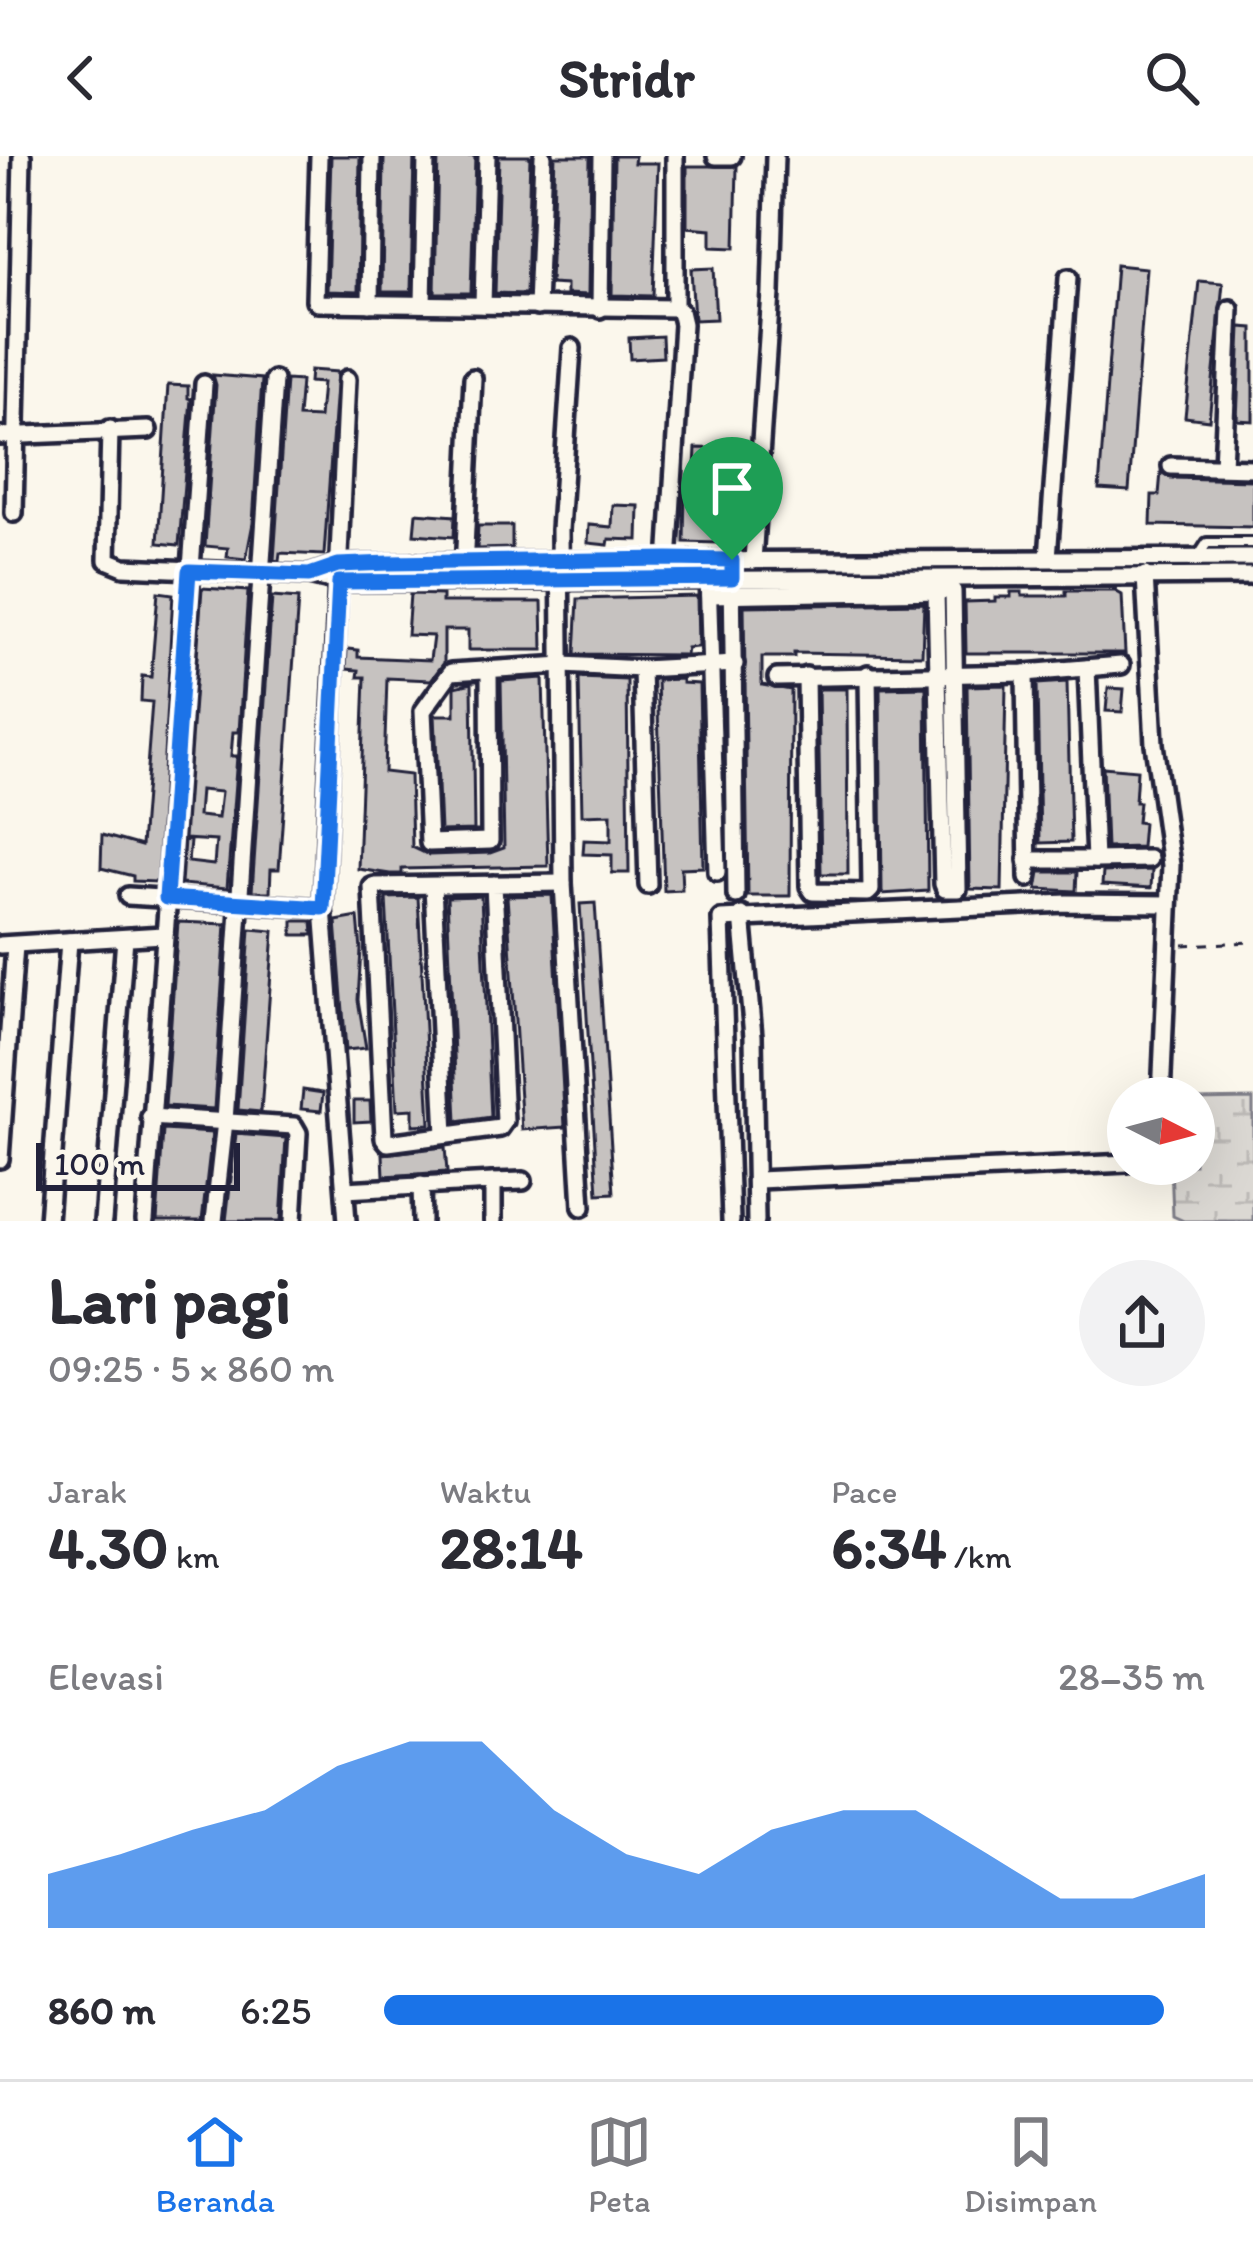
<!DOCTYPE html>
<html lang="id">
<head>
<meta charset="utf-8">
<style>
	:root { --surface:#fff; --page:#f2f2f3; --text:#2b2b33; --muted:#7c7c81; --line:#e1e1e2; --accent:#1a73e8 }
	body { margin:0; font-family:Itim,sans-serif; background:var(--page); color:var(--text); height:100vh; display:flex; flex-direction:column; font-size:45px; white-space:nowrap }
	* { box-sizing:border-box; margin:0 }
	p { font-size:39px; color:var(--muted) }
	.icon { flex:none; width:66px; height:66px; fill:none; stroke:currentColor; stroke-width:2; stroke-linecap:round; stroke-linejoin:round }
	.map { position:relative; height:1065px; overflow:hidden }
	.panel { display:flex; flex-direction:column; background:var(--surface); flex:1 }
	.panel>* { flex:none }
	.needle { width:78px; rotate:96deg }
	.controls { position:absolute; left:1107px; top:921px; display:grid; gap:24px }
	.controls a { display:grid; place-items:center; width:108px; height:108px; border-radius:50%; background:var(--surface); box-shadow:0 12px 48px #0002; font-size:60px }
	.scale { position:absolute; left:36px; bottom:30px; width:204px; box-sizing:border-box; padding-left:12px; border:6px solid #22223b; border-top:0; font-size:33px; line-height:42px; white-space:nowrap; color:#22223b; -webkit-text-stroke:9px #fbf7ec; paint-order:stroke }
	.pin { position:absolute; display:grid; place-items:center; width:102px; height:102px; color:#fff; margin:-123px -51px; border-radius:50% 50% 50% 0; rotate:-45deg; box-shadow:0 0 12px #0007 }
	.pin .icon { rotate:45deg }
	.round { display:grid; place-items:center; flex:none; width:126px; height:126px; border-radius:63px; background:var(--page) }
	.overview { display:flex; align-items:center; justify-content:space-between; height:204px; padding:0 48px }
	h1 { font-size:66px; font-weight:700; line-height:90px }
	.figures { display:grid; grid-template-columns:repeat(3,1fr); gap:18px; height:204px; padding:12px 48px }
	.figures div { display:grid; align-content:center }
	.figures b { font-size:60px; font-weight:700 }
	.figures small { font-size:33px; font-weight:400 }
	.figures p { font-size:33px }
	.chart { height:336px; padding:24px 48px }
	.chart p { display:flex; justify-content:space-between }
	.chart svg { width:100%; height:216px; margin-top:12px; fill:var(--accent); opacity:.7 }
	ul { padding:0 48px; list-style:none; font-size:39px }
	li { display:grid; grid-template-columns:192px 144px 1fr; align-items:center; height:90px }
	li i { height:30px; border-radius:15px; background:var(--accent) }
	header { display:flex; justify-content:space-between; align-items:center; height:156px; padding:0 48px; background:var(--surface); font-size:54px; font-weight:700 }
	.tab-bar { display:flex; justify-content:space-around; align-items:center; height:168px; border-top:3px solid var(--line); background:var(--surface); font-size:33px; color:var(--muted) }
	.tab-bar a { display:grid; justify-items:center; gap:6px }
	.tab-bar .on { color:var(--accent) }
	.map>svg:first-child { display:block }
</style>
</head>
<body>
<header><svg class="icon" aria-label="back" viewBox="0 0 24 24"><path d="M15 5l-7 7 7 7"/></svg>Stridr<svg class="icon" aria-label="search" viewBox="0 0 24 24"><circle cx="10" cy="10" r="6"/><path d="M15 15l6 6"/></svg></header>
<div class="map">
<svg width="1253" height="1065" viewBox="0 0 1253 1065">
	<defs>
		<pattern id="wetland-marsh" width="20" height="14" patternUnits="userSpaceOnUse" patternTransform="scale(3)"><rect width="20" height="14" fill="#dbd8d3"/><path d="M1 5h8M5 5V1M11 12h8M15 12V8" fill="none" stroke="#bcb9b6"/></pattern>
	</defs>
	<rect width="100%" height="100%" fill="#fbf7ec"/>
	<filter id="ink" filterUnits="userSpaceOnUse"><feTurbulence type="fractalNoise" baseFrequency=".00833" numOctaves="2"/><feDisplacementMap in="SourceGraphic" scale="24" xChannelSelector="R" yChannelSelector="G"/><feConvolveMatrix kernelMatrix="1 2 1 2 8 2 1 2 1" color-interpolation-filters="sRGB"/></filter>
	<g filter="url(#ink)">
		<path fill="url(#wetland-marsh)" stroke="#7e7d87" stroke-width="3" d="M1253 943V1065H1184L1173 1060 1171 1008H1194V944Z"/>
		<g fill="#c6c2c0" stroke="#22223b" stroke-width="3" fill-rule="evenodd">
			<path d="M331 0H360L358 136 327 135Z"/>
			<path d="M384 0H414L411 136H382Z"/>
			<path d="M438 0H475L471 137H435Z"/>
			<path d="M499 0H530L526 138 495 137Z"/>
			<path d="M555 0H590L588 139 566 138V129L550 128Z"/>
			<path d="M614 0H635L634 7H658L653 140 612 139Z"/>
			<path d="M687 10H737L735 92 711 91V73L687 71Z"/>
			<path d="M1116 109 1146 112 1129 335 1099 333Z"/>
			<path d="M713 112 716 163 694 164 691 113Z"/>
			<path d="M1199 125 1223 127 1209 264 1185 261Z"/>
			<path d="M1241 171 1253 172V265L1237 264Z"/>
			<path d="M662 180 663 201 630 203 629 182Z"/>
			<path d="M310 214 337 216 324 399 280 397 279 405 274 404 286 224 301 225 298 261 319 262 322 227 309 226Z"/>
			<path d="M213 219 262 223 253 367 246 403 227 401 228 392 205 390 216 229Z"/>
			<path d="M168 229 188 230V242L191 243 179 389 158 387Z"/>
			<path d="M696 292 727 293 725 314 695 312Z"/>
			<path d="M1161 316 1171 322 1253 324V371L1151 369 1152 339H1159Z"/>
			<path d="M685 332 719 333 718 387 684 386Z"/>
			<path d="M613 349 639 350 638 384 609 383 608 389 588 387 589 369 612 371Z"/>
			<path d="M416 357 455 360 454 381 414 378Z"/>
			<path d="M478 370H512V392L477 393Z"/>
			<path d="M202 432 248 435 239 576H233L231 600H237L227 732 181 728 184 684 190 685 188 706 214 709 216 685 184 683ZM200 634 221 636 218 662 198 660Z"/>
			<path d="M1066 435H1115L1122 439 1125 497H966L965 446 995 445V441H1011V436H1022V440H1066Z"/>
			<path d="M158 436 173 438 157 726 133 725V720L101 712 102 679 141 690 152 546 141 545 142 520 151 521Z"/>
			<path d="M410 438 442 439V446H542L543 494H468V474H444V507L431 524 387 522 384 616 410 619 412 691 429 699 490 697 504 692 501 525 543 522 548 710 402 713V718H390L358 713 365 521H358L359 514 346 513 347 493 358 494V501L430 504 433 480 407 479Z"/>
			<path d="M697 440 698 491 687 492 686 499 575 498 578 443Z"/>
			<path d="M272 441 298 443 279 713H271L270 736H252Z"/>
			<path d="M924 447 922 499 794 497V501H762V529L791 534 790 740H748L744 450Z"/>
			<path d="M579 522 627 524 629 717H612V699L583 698 584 684 611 685V658L582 659Z"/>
			<path d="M682 523V527L699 528 703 711 681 712 682 734 664 735 657 524Z"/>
			<path d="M1067 526 1071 686 1040 687 1037 528Z"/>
			<path d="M472 527 474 674 440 675 435 559H455V531Z"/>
			<path d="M1006 529 1002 734 970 733 967 530Z"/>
			<path d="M926 531 928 735 882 738 880 532Z"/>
			<path d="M1108 532 1124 533 1122 556 1106 555Z"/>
			<path d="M818 533H847L848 718H821Z"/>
			<path d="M1103 611 1137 614 1135 646H1139L1137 666 1143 667 1141 691 1106 692Z"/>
			<path d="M1152 714 1151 732 1102 729 1103 716Z"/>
			<path d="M1040 716H1077L1076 735 1037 733Z"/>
			<path d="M552 739 565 971 522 974 507 740Z"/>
			<path d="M481 740 491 961 457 966 447 741Z"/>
			<path d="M418 741 430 968 413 969V953L397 954 386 742Z"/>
			<path d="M595 747 614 1037 598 1038 580 748Z"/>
			<path d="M358 761 361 794 358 844 366 892 346 894 336 765Z"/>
			<path d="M293 765H312L313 779H293Z"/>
			<path d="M178 766 226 768 214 953 165 950Z"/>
			<path d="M250 773 274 775 261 956 238 954Z"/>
			<path d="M303 934 323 937 321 955 301 953Z"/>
			<path d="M354 945H370L371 965 354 966Z"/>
			<path d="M163 974 212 977 202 1065H157Z"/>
			<path d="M236 978 286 982 281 1065H226Z"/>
			<path d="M445 991 447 1016 384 1020 383 998Z"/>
		</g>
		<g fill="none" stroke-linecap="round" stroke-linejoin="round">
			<defs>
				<path id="service" d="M1198 401 1207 387H1253"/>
				<g id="minor">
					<path d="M319 0 315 144 318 147 675 152 680 155 683 168 668 407"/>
					<path d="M675 0V152"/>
					<path d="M716 0H732"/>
					<path d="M370 148 372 0"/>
					<path d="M423 148 426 0"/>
					<path d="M483 149 487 0"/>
					<path d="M537 151 543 0"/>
					<path d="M600 153 602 0"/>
					<path d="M572 192 560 374 563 727 582 1051"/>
					<path d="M347 223 323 752 347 1065"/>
					<path d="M110 273 107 404 124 411 309 419 339 426 1253 420"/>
					<path d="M0 280 148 274"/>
					<path d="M1171 310 1253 312"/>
					<path d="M1223 310 1230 153"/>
					<path d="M14 357 22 0"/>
					<path d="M1048 402 1068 122"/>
					<path d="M753 405 771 137 775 0"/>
					<path d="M732 413 736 739"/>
					<path d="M464 414 473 222"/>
					<path d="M312 418 338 409 464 406 1253 402"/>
					<path d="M708 419 717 716"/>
					<path d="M1145 419 1154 588 1171 709 1161 942"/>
					<path d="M936 436 943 728 945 733H958L953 435"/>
					<path d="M709 439 946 435"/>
					<path d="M642 513 648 729"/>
					<path d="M489 517 490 685 429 687 423 555 451 516 563 509 642 513 735 508"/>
					<path d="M1025 517 1028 722"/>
					<path d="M806 520 809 730 813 736 868 737 871 734 868 518"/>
					<path d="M777 522 1025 517 1121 509"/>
					<path d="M1027 704H1095L1087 512"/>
					<path d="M1095 704 1149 703"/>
					<path d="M494 728 505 965 500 972 388 987 384 982 372 731 375 730 563 727"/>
					<path d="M433 730 445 979"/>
					<path d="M128 740 323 752"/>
					<path d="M742 759 753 880 756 1065"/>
					<path d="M0 789 163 779"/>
					<path d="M150 961 294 970 298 977 293 1065"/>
					<path d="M0 1003 15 789"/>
					<path d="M758 1024 1128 1007"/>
					<path d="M493 1026 523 1025"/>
					<path d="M421 1029 422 1065"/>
					<path d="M345 1034 493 1026V1065"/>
					<path d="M48 1065 69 785"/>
					<path d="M103 1065 125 782"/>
					<path d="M145 1065 204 228"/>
					<path d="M214 1065 225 965 274 224"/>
					<path d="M731 1065 721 763 1067 747 1168 748"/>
				</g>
			</defs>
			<use href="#service" stroke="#22223b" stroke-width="16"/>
			<use href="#minor" stroke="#22223b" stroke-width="24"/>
			<path stroke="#22223b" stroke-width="3" stroke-dasharray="9 9" stroke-linecap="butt" d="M1183 789 1253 786"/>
			<use href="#service" stroke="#fbf7ec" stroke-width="8"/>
			<use href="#minor" stroke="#fbf7ec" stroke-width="15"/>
		</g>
	</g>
	<g fill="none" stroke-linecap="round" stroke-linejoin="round" filter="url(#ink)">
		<defs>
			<path id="route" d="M668 403 732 404V422L339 426 323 752 166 742 189 415 309 419 338 409 389 407Z"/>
		</defs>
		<use href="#route" stroke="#fff" stroke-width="24"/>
		<use href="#route" stroke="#1a73e8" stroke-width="15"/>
	</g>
</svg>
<div class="controls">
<a><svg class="needle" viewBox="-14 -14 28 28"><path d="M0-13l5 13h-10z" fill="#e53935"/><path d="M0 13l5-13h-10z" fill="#7c7c81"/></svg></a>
</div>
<div class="scale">100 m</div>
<div class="pin" style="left:732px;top:404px;background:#1e9e55"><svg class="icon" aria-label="arrive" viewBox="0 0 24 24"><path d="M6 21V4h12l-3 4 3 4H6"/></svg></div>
</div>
<section class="panel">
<div class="overview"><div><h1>Lari pagi</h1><p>09:25 · 5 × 860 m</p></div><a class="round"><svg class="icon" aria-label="share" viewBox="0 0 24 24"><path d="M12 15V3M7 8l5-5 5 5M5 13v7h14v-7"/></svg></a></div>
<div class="figures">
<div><p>Jarak</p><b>4.30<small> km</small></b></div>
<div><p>Waktu</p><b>28:14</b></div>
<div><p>Pace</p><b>6:34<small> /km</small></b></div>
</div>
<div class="chart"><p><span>Elevasi</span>28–35 m</p>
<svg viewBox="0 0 160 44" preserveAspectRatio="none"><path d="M0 44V33L10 29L20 24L30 20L40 11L50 6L60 6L70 20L80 29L90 33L100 24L110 20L120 20L130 29L140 38L150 38L160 33V44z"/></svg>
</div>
<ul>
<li><b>860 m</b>6:25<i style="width:95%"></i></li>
</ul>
</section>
<nav class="tab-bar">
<a class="on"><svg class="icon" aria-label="home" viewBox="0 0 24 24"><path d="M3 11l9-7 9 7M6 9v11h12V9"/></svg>Beranda</a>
<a><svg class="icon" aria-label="map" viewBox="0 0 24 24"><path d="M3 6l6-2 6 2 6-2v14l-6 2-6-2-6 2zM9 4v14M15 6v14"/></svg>Peta</a>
<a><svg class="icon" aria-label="saved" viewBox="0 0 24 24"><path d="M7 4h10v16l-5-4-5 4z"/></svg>Disimpan</a>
</nav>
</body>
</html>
